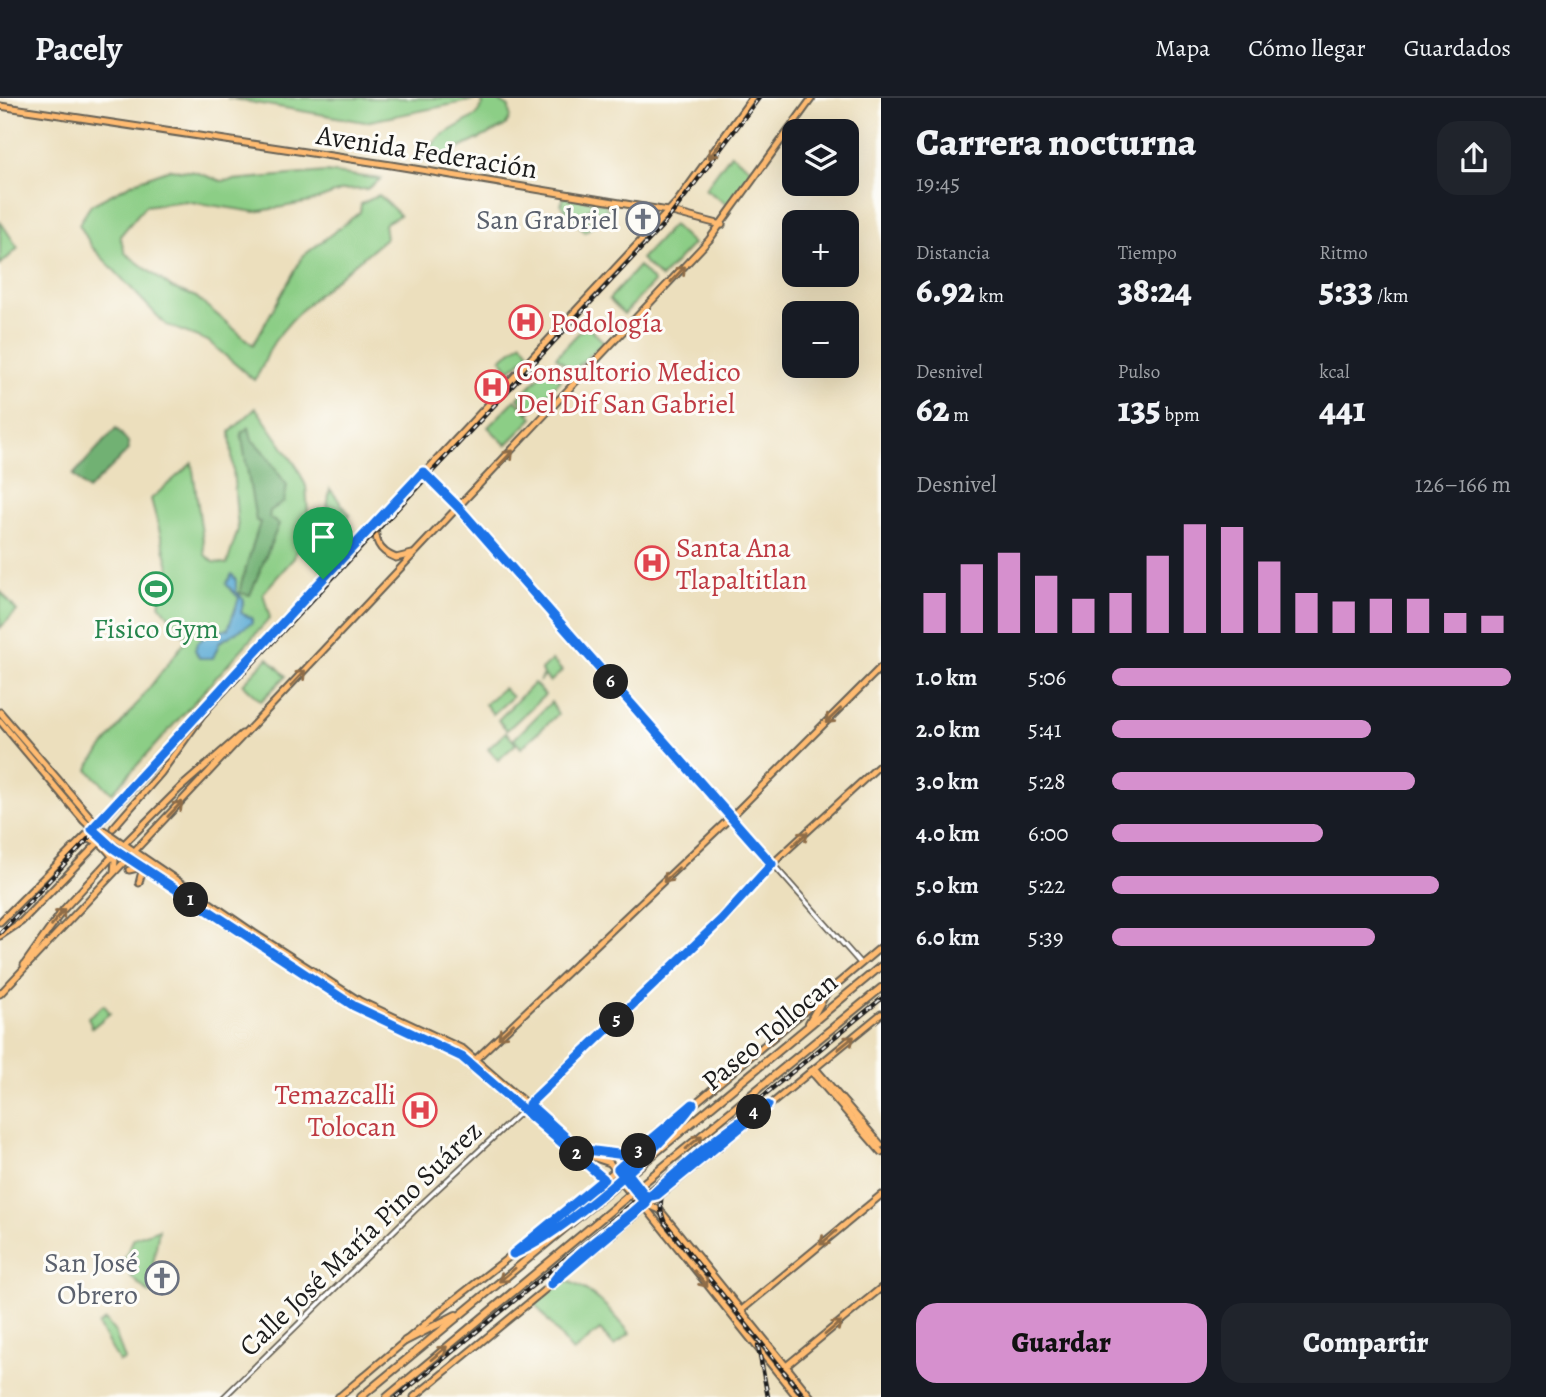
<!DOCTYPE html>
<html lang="es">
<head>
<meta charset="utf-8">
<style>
	:root { --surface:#171b24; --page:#20242c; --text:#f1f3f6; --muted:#9ea1a6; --line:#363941; --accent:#d690ce }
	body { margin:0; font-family:Alegreya,serif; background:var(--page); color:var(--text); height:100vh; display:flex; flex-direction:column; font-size:26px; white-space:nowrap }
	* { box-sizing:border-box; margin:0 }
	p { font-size:23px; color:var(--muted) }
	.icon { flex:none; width:38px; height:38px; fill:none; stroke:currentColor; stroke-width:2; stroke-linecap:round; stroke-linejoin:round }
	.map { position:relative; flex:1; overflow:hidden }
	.side { display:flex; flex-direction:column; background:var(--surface); width:665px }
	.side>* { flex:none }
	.buttons { position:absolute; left:782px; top:21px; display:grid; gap:14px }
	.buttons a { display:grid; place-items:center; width:77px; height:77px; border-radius:14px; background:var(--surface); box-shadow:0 7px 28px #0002; font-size:35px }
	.pin { position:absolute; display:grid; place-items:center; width:60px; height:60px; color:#fff; margin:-72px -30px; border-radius:50% 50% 50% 0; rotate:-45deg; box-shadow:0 0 7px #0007 }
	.pin .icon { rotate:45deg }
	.km { position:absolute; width:35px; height:35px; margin:-18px; border-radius:50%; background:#222; color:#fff; font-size:19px; line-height:35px; text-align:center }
	.round { display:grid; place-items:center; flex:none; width:74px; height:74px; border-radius:21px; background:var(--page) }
	.overview { display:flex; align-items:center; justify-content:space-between; height:119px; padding:0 35px }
	h1 { font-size:38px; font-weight:800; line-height:52px }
	.metrics { display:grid; grid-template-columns:repeat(3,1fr); gap:10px; height:119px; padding:7px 35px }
	.metrics div { display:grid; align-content:center }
	.metrics b { font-size:35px; font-weight:800 }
	.metrics small { font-size:19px; font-weight:400 }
	.metrics p { font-size:19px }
	.chart { height:196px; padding:14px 35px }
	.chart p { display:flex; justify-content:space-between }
	.chart svg { width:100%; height:126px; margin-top:7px; stroke:var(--accent); stroke-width:6 }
	.primary-button { display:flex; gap:14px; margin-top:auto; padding:14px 35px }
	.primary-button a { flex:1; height:80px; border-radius:21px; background:var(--accent); color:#111; font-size:28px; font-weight:800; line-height:80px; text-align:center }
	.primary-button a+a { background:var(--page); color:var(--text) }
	ul { padding:0 35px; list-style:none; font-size:23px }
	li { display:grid; grid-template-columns:112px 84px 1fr; align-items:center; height:52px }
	li i { height:18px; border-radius:9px; background:var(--accent) }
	header { display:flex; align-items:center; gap:42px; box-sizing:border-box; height:98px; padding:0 35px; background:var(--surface); border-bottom:2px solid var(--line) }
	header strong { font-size:33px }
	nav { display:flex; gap:38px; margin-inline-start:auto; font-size:24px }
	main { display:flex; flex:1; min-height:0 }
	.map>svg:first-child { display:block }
</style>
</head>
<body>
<header>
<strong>Pacely</strong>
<nav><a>Mapa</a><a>Cómo llegar</a><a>Guardados</a></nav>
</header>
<main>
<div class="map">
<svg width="881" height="1299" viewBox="0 0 881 1299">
	<rect width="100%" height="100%" fill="#fdfcf7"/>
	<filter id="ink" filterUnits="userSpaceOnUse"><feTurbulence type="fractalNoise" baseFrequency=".0143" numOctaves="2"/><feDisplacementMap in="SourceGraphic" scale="14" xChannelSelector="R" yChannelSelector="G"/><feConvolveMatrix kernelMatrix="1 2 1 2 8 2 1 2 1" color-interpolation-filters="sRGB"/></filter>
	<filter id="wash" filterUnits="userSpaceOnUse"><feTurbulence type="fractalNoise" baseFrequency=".00686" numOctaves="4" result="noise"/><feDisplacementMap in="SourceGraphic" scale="28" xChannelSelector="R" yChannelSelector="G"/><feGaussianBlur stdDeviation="1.57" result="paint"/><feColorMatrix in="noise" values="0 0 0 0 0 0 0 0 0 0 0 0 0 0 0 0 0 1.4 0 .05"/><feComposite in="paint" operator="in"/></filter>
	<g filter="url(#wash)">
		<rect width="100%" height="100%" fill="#ecdfbd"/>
		<g fill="#8cce86" stroke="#547551" stroke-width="2">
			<path d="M227 0H494L509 9 510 19 505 28 436 62 420 63 439 39 477 17 483 6 479 1 365 24Z"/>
			<path d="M731 56 754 73 729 108 705 91Z"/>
			<path d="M170 71 195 74 221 83 326 74 381 81 367 91 343 92 310 104 255 114 185 103 145 108 120 138 125 155 172 190 196 199 253 247 303 158 360 114 361 106 379 97 400 117 384 126 386 140C350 171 301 205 274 244 266 256 264 270 254 282L208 243 166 227 92 149 79 126 91 107 137 83Z"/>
			<path d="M564 98 606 106V111L611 112 603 118 592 108 584 115 593 127 585 134 561 107Z"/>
			<path d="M0 123 18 150 0 167Z"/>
			<path d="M673 127 693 146 661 180 641 161Z"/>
			<path d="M639 168 654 184 624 216 609 201Z"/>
			<path d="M586 227 604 244 573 273 556 259Z"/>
			<path d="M522 244 530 255 510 272 501 261Z"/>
			<path d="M548 270 561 282 530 314 518 300Z"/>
			<path d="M515 302 533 320 506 347 488 329Z"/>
			<path d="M256 310 297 369 306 388 308 415 294 460 263 495 270 520 112 695 88 672 90 666 187 541 159 506 170 472 151 401 192 365 205 457 214 464 227 466 238 431 230 334Z"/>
			<path d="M330 391 350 417 320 455Z"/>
			<path d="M0 493 17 513 0 530Z"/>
			<path d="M268 560 286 578 261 603 243 586Z"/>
			<path d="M552 562 562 573 550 584 545 578 539 584 543 577 541 572Z"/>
			<path d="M534 585 545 597 507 632 498 622Z"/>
			<path d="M503 590 512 599 493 616 485 606Z"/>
			<path d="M551 604 558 616 521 650 514 641Z"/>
			<path d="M506 634 516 646 498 662 488 651Z"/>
			<path d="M104 907 110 915 92 930 88 919Z"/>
			<path d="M159 1131 151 1179 156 1190 150 1196 132 1180 123 1163 134 1140Z"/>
			<path d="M570 1184C597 1195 611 1213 630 1235L614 1248 600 1232 573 1254 535 1206 560 1185Z"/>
			<path d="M105 1222 115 1234 125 1262 119 1264 98 1227Z"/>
		</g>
		<g fill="#71b173" stroke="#466648" stroke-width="2">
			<path d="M249 329 252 342C268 355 274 371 287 387L284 404 270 413 269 420 279 426 250 497 240 495 241 486 260 424 256 423 241 335Z"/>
			<path d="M116 330 128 344 129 352 88 392 73 377Z"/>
		</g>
		<path fill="#5babd5" stroke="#3c6478" stroke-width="2" d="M232 476 236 482V493L244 502 241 515 252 520V525L220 544 213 560H199L195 552 197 545 216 530 222 533 228 531 239 500 226 486Z"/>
	</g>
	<g filter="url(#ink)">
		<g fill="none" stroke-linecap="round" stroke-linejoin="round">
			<path stroke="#c2b89d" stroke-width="5" stroke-dasharray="5 2.5" stroke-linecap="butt" d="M110 761 126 744"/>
			<defs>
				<g id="minor">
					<path d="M425 376 459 410 861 866"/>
					<path d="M224 1299 415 1112 523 1012"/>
				</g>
				<g id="major">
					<path d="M0 8 391 67 668 113 722 127"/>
					<path d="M376 424C374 442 378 453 396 460L412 456"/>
					<path d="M0 614 99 729 254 835 360 903 463 951 575 1048 610 1060"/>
					<path d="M0 623 84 723 113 750 354 908 454 954 571 1052 610 1065 797 1299"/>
					<path d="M113 730 161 675 210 607"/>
					<path d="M81 743C97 737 106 750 115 762L114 774"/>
					<path d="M126 744 180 690 242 636"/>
					<path d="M129 772 142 769"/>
					<path d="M139 785 141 777 148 773"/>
					<path d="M0 824 101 722 677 104 752 0"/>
					<path d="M0 838 21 824 97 746"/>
					<path d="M24 867 63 812 110 761"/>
					<path d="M0 896 709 142 812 0"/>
					<path d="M476 961 731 719 881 569"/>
					<path d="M815 970 881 1047"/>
					<path d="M811 973 881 1054"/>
					<path d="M528 1007 721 822 772 766 881 666"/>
					<path d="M605 1056 633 1058"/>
					<path d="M579 1057 604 1081"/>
					<path d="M625 1064V1072L645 1097 653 1098"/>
					<path d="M630 1071 675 1031 688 1015"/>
					<path d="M619 1081 637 1104 636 1111"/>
					<path d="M646 1106 660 1112 811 1299"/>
					<path d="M527 1150 551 1135 614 1085"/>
					<path d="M738 1215 881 1097"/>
					<path d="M785 1269 881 1190"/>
					<path d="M339 1299 449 1206 560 1119 881 849"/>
					<path d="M414 1299 881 916"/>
				</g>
				<g id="highway">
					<path d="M809 925 827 893"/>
					<path d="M630 1076 881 868"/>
					<path d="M641 1087 881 890"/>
					<path d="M405 1243 456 1217"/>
					<path d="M339 1299H340"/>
					<path d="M361 1299 617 1087"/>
					<path d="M387 1299 627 1099"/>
				</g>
			</defs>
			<use href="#minor" stroke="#656054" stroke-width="7"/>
			<use href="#major" stroke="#656054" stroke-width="9"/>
			<use href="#highway" stroke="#656054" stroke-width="10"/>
			<use href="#minor" stroke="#fff" stroke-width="3.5"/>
			<use href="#major" stroke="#ffbb71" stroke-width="5"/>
			<use href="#highway" stroke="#ffbb71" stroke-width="6"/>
			<defs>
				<g id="rail">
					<path d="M0 835 665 125 759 0"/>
					<path d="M671 1077C661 1093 657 1108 665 1125L804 1299"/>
					<path d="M758 1248 768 1299"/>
					<path d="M397 1299 881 901"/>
				</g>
			</defs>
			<use href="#rail" stroke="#1c1c1c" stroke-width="4.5"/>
			<use href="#rail" stroke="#fdfcf7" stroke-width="2" stroke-dasharray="5" stroke-linecap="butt"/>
			<defs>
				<g id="major-bridge">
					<path d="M614 1085 630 1071"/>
					<path d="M593 1146 744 1021"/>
				</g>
				<g id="highway-bridge">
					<path d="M617 1087 630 1076"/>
					<path d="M627 1099 641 1087"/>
				</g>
			</defs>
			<use href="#major-bridge" stroke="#656054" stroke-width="9" stroke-linecap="butt"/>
			<use href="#highway-bridge" stroke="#656054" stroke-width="10" stroke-linecap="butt"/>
			<use href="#major-bridge" stroke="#ffbb71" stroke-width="5"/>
			<use href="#highway-bridge" stroke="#ffbb71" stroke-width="6"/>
		</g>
		<defs><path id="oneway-shaft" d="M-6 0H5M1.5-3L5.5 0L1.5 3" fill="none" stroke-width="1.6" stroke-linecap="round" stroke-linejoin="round" transform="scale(1.75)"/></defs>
		<g stroke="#8e6c46">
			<use href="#oneway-shaft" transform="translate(715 52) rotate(125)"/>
			<use href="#oneway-shaft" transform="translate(678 176) rotate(-47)"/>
			<use href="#oneway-shaft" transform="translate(506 360) rotate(-47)"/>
			<use href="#oneway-shaft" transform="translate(298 580) rotate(-47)"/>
			<use href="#oneway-shaft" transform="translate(833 618) rotate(136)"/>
			<use href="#oneway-shaft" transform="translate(175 711) rotate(-46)"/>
			<use href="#oneway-shaft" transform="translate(800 741) rotate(-42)"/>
			<use href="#oneway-shaft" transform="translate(671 777) rotate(136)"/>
			<use href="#oneway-shaft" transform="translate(58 819) rotate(-52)"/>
			<use href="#oneway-shaft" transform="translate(506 933) rotate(137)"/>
			<use href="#oneway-shaft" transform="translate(846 945) rotate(-39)"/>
			<use href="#oneway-shaft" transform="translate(694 1044) rotate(-40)"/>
			<use href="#oneway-shaft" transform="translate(828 1140) rotate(140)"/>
			<use href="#oneway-shaft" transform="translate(507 1177) rotate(140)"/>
			<use href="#oneway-shaft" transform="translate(701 1181) rotate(51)"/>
			<use href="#oneway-shaft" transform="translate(833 1230) rotate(-40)"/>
			<use href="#oneway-shaft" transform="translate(439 1255) rotate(-40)"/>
		</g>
	</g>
	<g fill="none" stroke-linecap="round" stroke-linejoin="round" filter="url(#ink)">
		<defs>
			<path id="route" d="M323 481 92 731 113 750 354 908 462 959 604 1081 513 1156C558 1140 665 1047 693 1006 668 1028 642 1048 618 1071L646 1106 551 1186C571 1158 605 1136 632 1114 671 1081 722 1029 768 1007L657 1097C653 1098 648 1099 645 1097L627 1074 624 1071 625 1064 633 1058 579 1051 529 1006 721 822 772 766 459 410 423 374 323 481"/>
		</defs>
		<use href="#route" stroke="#fff" stroke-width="14"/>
		<use href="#route" stroke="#1a73e8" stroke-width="9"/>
	</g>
	<defs>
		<symbol id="church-ring" viewBox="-11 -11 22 22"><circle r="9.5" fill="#fdfcf7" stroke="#6b7280" stroke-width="1.5"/><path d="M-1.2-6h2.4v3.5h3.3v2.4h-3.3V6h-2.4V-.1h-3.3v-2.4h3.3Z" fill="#6b7280"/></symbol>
		<symbol id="hospital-ring" viewBox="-11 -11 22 22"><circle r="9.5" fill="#fdfcf7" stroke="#e0444e" stroke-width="1.5"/><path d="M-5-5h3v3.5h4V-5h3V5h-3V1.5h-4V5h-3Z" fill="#e0444e"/></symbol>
		<symbol id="stadium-ring" viewBox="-11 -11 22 22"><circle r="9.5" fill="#fdfcf7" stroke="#2e9e5b" stroke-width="1.5"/><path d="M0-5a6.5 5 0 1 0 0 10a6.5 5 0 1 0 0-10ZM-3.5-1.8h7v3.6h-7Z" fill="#2e9e5b"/></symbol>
	</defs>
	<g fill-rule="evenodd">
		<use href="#church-ring" x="624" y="102" width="38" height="38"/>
		<use href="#hospital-ring" x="507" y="205" width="38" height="38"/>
		<use href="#hospital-ring" x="473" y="270" width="38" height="38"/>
		<use href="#hospital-ring" x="633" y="446" width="38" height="38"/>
		<use href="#stadium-ring" x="137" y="472" width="38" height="38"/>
		<use href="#hospital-ring" x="401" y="993" width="38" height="38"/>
		<use href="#church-ring" x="143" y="1161" width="38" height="38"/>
	</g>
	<g text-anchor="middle" stroke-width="6" stroke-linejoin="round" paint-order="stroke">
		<g font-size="28" fill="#1c1c1c" stroke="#fdfcf7">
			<text transform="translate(427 53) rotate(9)" y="10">Avenida Federación</text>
			<text transform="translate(769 933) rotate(-40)" y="10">Paseo Tollocan</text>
			<text transform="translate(360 1140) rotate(-44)" y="10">Calle José María Pino Suárez</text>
		</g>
		<g font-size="28" fill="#5b616d" stroke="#fdfcf7" text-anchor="end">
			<text x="618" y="131">San Grabriel</text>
			<text x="138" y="1174">San José<tspan x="138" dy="32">Obrero</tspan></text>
		</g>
		<g font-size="28" fill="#be3a42" stroke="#fdfcf7" text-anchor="start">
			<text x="550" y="234">Podología</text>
			<text x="516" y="283">Consultorio Medico<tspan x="516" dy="32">Del Dif San Gabriel</tspan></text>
			<text x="676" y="459">Santa Ana<tspan x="676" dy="32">Tlapaltitlan</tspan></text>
			<text x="396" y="1006" text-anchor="end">Temazcalli<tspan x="396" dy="32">Tolocan</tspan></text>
		</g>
		<g font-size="28" fill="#27864d" stroke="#fdfcf7">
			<text x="156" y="540">Fisico Gym</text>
		</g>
	</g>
</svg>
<div class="buttons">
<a><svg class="icon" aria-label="layers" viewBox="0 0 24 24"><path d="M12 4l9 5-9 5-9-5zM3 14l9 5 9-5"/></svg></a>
<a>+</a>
<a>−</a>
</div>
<div class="pin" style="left:323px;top:481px;background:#1e9e55"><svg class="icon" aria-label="arrive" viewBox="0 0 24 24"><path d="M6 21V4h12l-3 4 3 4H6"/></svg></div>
<b class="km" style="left:191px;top:802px">1</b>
<b class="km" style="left:577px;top:1056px">2</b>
<b class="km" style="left:639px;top:1053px">3</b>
<b class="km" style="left:754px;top:1014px">4</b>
<b class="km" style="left:617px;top:922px">5</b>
<b class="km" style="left:611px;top:584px">6</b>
</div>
<section class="side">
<div class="overview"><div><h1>Carrera nocturna</h1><p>19:45</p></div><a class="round"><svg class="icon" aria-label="share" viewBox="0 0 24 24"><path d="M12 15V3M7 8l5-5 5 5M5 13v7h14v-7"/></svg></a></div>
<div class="metrics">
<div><p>Distancia</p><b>6.92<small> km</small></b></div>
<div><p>Tiempo</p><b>38:24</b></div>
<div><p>Ritmo</p><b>5:33<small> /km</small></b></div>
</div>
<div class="metrics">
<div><p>Desnivel</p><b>62<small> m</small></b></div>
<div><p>Pulso</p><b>135<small> bpm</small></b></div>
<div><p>kcal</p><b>441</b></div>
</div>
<div class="chart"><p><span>Desnivel</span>126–166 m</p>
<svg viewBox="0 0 160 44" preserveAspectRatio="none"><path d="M5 44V30M15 44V20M25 44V16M35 44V24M45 44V32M55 44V30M65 44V17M75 44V6M85 44V7M95 44V19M105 44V30M115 44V33M125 44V32M135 44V32M145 44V37M155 44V38"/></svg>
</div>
<ul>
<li><b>1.0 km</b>5:06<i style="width:100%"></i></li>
<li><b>2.0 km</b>5:41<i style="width:65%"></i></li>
<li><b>3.0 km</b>5:28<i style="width:76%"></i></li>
<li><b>4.0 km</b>6:00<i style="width:53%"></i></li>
<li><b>5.0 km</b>5:22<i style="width:82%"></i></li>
<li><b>6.0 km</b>5:39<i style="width:66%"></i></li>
</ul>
<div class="primary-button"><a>Guardar</a><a>Compartir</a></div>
</section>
</main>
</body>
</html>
